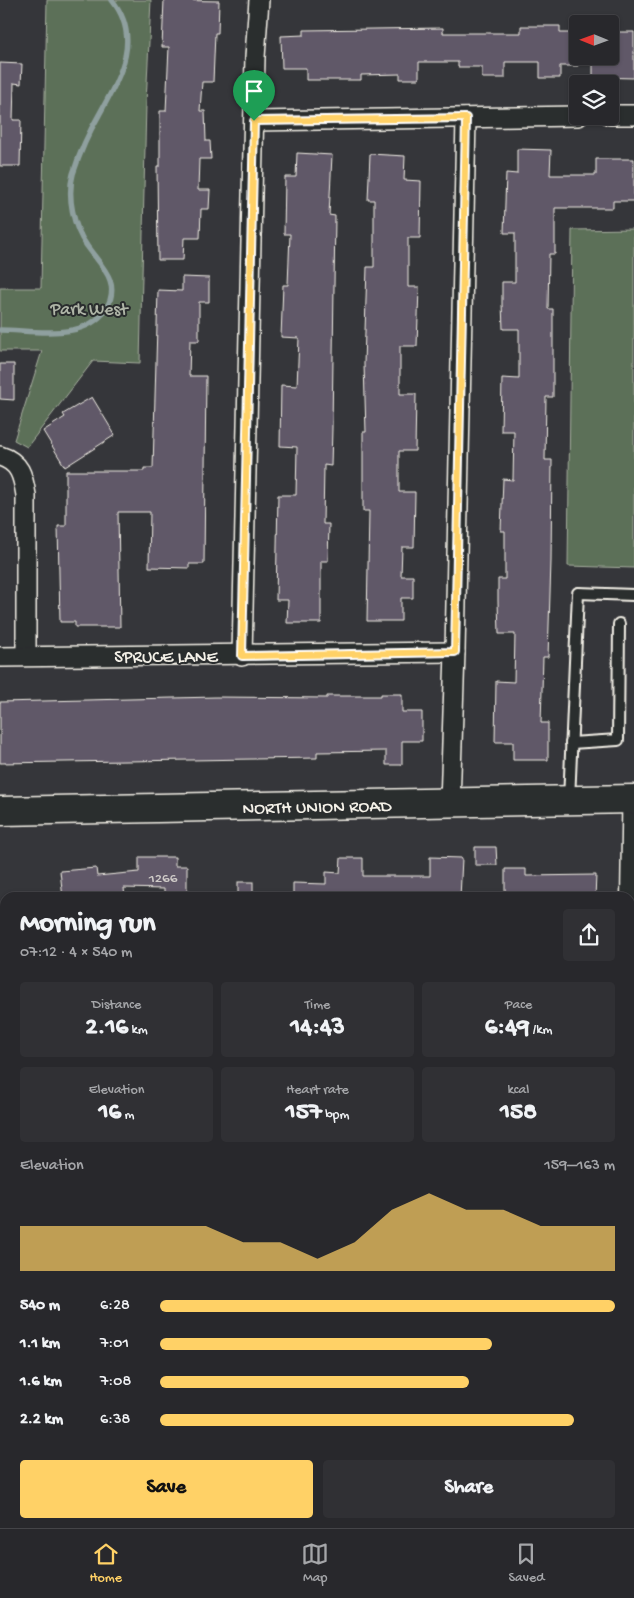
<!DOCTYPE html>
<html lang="en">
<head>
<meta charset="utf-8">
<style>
	:root { --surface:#28282c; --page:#303034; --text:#f1f3f6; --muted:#a5a6a9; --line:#444448; --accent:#ffd166 }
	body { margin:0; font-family:"Gochi Hand",sans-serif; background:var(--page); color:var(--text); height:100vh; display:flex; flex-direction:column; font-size:19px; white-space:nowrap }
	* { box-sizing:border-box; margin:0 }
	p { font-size:16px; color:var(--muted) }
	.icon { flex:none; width:28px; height:28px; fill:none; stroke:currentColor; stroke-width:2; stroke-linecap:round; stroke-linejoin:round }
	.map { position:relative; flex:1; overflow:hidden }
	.drawer { position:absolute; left:0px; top:892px; width:635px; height:636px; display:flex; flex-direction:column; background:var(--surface); border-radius:15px 15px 0 0; box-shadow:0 1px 4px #0004,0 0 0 1px var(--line) }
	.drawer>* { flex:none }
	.needle { width:32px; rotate:271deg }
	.tools { position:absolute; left:569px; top:15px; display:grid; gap:10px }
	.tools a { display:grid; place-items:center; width:50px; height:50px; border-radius:5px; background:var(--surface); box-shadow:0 1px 4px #0004,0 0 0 1px var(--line); font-size:25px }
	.pin { position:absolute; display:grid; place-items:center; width:42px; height:42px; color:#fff; margin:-51px -21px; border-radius:50% 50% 50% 0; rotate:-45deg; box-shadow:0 0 5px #0007 }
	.pin .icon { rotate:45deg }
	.round { display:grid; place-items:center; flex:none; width:52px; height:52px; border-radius:5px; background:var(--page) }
	.summary { display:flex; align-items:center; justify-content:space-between; height:85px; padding:0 20px }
	h1 { font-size:28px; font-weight:800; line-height:38px }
	.stats { display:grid; grid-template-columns:repeat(3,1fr); gap:8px; height:85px; padding:5px 20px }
	.stats div { display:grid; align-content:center; border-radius:5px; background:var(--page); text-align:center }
	.stats b { font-size:25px; font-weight:800 }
	.stats small { font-size:14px; font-weight:400 }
	.stats p { font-size:14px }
	.chart { height:140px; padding:10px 20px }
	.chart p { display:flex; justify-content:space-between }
	.chart svg { width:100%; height:90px; margin-top:5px; fill:var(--accent); opacity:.7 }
	.cta { display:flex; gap:10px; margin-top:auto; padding:10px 20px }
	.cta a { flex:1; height:58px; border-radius:5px; background:var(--accent); color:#111; font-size:20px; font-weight:800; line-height:58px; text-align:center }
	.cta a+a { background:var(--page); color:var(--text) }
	ul { padding:0 20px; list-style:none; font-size:16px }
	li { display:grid; grid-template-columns:80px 60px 1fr; align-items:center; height:38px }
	li i { height:12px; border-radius:6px; background:var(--accent) }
	.tabs { display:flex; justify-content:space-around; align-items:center; height:70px; border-top:1px solid var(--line); background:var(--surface); font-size:14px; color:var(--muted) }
	.tabs a { display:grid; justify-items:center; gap:2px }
	.tabs .current { color:var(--accent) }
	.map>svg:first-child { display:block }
</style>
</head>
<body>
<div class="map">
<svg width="634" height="1528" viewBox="0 0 634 1528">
	<rect width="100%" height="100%" fill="#35363a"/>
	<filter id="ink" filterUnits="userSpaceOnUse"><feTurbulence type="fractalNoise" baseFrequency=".02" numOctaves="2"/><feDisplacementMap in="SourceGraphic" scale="10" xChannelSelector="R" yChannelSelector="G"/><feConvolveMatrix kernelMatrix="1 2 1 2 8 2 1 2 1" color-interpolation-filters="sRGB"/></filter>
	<g filter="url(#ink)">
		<g fill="#5c6f59" stroke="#a8b0a0">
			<path d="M47 0H151L146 103 140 363 93 361 27 447 14 440 42 351H0V288H41Z"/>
			<path d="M634 229V568L568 566 572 230Z"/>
		</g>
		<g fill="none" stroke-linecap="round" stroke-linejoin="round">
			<path stroke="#8fa09f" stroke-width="5.5" d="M0 330C33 330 85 342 106 309 122 282 101 266 87 246 73 227 67 196 73 174 79 155 89 132 99 115 119 78 143 39 112 0"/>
		</g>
		<g fill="#615868" stroke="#f4f1e8">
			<path d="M164 0 219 1 218 33H215L213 82H202L200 111H205L206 141H210L211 159H199L198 190H210L209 209H201L200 238H184L183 260H158L157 166H160V111H166L169 47H162Z"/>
			<path d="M521 26H560V33H578V66H560V78H540V62H505V78H482V67H458V62H419V79H400V74L361 75V80H306V68H282L281 36 304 35V30L443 28V33H521Z"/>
			<path d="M610 32H634V78L593 77V56H610Z"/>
			<path d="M0 63 22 64 21 84 14 83 13 120H21L20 166H0Z"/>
			<path d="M517 149 551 150 550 175H596V159H634V201H613V208H555V254H549L548 309H553V397H546L545 460H552L551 561 548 657H543L541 723H548V760H513V742H495L496 681 514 682 515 634H499L498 601V579H505V531H501L503 479 513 480 514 431H501L502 378 519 379V329H503L502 304V282H515V233H504L506 173 517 174Z"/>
			<path d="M297 153 332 155 329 215 335 216 332 428 331 466 324 465 323 524H329L328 561H321V623H287L288 600H276L278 495H296L297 447 280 446 281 385 297 386 299 338 281 337 283 285H288L290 234H284L285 177H296Z"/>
			<path d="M370 154 405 156 404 180 421 181 420 238H408V287H419L417 346H400V394H416L415 451H399V492H415L414 547H402L401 576H413V598H401V621H367L369 511H363V432H366L364 364 367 267H374V200H368Z"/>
			<path d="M182 277 209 278V302H199V341H190L189 376H206L204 564H189V568L149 567 150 512H118L120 627H75V622H60L58 526H66V471H144V468H153L158 290 182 291Z"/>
			<path d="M0 364H14V400L0 399Z"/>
			<path d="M92 397 115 435 65 467 43 431 65 417 63 414Z"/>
			<path d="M381 694H402V712H422V741H402V765H386V751L317 752V758L0 763V702L216 697 327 698V696H381Z"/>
			<path d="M475 847H496L497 865H475Z"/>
			<path d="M139 857H175V866H187V898H164V889L124 888 125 898H63L60 871 96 868 97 876 139 872Z"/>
			<path d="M430 857 462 858 460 898H293V883L326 884V872L340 873 341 858H363V876H430Z"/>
			<path d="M505 869H526V876L596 875 595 898H505Z"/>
			<rect x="238" y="882" width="15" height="16"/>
		</g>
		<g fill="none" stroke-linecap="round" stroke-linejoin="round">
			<defs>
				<g id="lane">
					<path d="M571 743 618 740 619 624"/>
					<path d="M569 800 578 593 634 595"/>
				</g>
				<g id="street">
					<path d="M610 115H634"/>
					<path d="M254 121 578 116"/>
					<path d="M0 456C20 462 23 476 26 495V656"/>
					<path d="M242 656 255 57 259 0"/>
					<path d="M0 657 455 652"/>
					<path d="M450 804 455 652 466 118"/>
					<path d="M630 935 632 800"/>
					<path d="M630 1380H634"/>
					<path d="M618 1528 619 1524"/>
				</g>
				<path id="secondary" d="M0 811 634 799"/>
			</defs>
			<use href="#lane" stroke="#f4f1e8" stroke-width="14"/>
			<use href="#street" stroke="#f4f1e8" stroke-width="22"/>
			<use href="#secondary" stroke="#f4f1e8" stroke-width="31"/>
			<use href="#lane" stroke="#2a2d2e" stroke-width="10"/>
			<use href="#street" stroke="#2a2d2e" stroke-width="19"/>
			<use href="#secondary" stroke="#2a2d2e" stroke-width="28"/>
		</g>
	</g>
	<g fill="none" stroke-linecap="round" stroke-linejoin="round" filter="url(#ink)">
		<defs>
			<path id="route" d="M466 118 455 652 242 656 254 121Z"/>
		</defs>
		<use href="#route" stroke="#fff" stroke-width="10"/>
		<use href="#route" stroke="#ffd166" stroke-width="6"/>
	</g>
	<g text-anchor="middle" stroke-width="4" stroke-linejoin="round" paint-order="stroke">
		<g font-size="15" fill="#cfcbc8">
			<text x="163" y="882">1266</text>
		</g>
		<g font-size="18" fill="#b0b6a8" stroke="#2a2d2e">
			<text x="89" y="314">Park West</text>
		</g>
		<g font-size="18" fill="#f4f1e8" stroke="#2a2d2e">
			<text x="166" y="662">SPRUCE LANE</text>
			<text transform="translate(317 806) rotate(-1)" y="6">NORTH UNION ROAD</text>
		</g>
	</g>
</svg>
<div class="tools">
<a><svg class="needle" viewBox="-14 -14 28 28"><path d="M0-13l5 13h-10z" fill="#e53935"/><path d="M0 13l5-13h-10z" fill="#a5a6a9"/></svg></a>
<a><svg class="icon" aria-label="layers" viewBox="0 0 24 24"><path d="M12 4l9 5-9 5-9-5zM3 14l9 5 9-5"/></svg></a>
</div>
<div class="pin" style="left:254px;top:121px;background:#1e9e55"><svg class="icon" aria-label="arrive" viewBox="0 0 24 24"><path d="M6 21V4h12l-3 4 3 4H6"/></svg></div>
<section class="drawer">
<div class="summary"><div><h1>Morning run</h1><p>07:12 · 4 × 540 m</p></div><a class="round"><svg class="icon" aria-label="share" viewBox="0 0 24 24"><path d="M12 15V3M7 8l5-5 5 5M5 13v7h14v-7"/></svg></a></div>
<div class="stats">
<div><p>Distance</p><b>2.16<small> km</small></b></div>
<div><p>Time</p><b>14:43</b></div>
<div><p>Pace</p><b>6:49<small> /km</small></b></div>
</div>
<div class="stats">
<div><p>Elevation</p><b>16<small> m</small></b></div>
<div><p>Heart rate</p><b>157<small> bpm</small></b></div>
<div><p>kcal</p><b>158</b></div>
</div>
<div class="chart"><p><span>Elevation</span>159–163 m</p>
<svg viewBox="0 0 160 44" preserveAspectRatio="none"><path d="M0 44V22L10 22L20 22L30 22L40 22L50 22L60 30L70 30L80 38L90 30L100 14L110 6L120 14L130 14L140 22L150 22L160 22V44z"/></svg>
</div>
<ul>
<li><b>540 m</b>6:28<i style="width:100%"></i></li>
<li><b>1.1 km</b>7:01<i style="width:73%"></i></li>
<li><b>1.6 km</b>7:08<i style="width:68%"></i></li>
<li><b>2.2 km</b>6:38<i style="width:91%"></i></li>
</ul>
<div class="cta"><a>Save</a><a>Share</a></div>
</section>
</div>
<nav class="tabs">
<a class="current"><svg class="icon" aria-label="home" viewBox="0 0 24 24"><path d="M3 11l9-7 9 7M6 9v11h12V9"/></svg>Home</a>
<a><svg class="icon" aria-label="map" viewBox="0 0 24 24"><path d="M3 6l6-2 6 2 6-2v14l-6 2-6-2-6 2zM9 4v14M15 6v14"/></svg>Map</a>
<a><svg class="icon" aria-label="saved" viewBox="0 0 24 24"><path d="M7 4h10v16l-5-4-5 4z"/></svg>Saved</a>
</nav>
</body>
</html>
